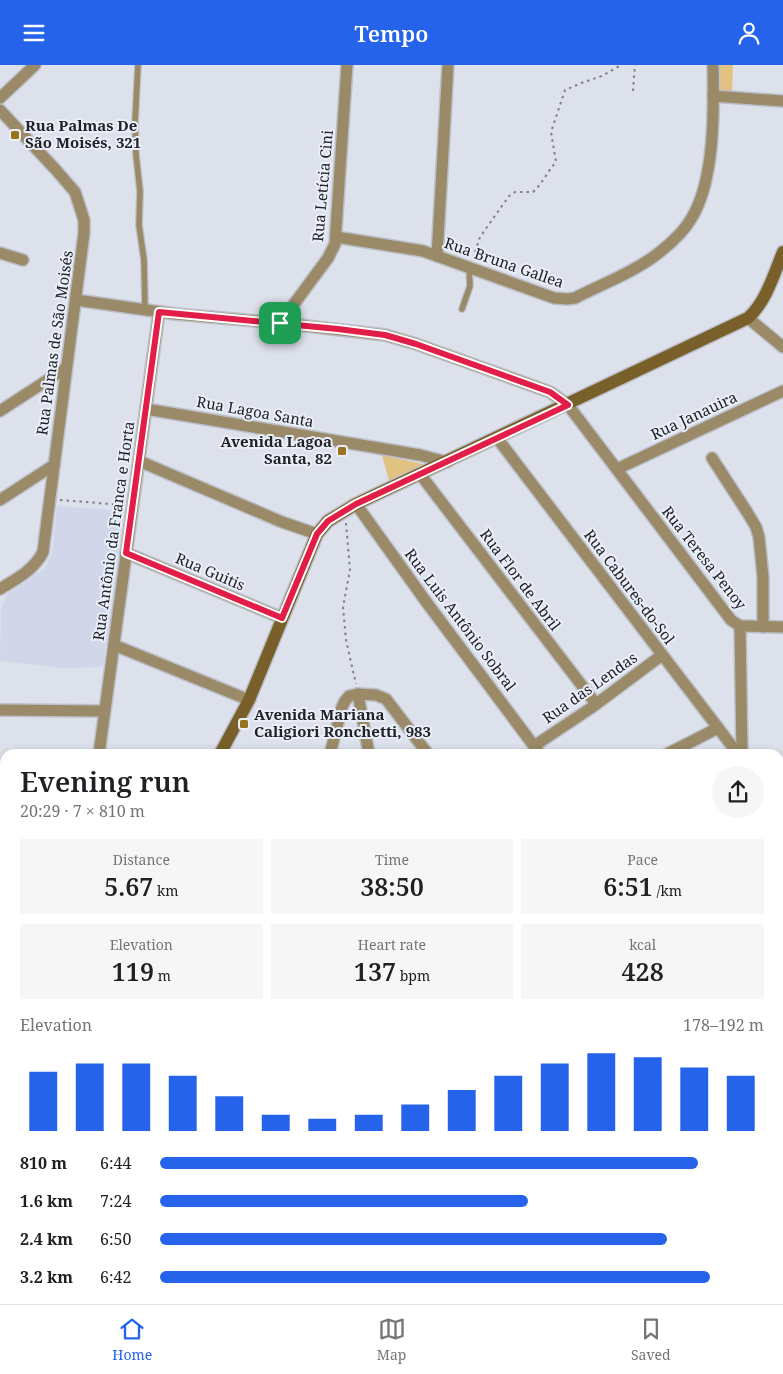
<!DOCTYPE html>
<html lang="en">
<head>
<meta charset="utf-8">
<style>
	:root { --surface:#fff; --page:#f6f6f6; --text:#202124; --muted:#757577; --line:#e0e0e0; --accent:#2563eb }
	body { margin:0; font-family:"Noto Serif",serif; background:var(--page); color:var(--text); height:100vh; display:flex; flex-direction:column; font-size:19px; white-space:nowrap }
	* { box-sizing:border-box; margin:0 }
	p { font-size:16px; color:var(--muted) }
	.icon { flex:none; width:28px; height:28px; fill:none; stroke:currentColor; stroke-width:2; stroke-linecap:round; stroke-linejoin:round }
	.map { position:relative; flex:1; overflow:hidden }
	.sheet { position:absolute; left:0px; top:684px; width:784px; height:556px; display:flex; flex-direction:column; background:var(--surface); border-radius:15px 15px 0 0; box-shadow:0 2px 8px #0003 }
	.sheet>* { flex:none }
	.pin { position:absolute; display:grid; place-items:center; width:42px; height:42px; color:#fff; margin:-21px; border-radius:10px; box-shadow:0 2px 8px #0006 }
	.round { display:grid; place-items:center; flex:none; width:52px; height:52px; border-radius:26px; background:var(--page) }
	.overview { display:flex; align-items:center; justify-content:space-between; height:85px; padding:0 20px }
	h1 { font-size:28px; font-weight:600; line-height:38px }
	.metrics { display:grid; grid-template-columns:repeat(3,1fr); gap:8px; height:85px; padding:5px 20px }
	.metrics div { display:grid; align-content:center; border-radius:0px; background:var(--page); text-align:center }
	.metrics b { font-size:25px; font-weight:600 }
	.metrics small { font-size:14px; font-weight:400 }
	.metrics p { font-size:14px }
	.chart { height:140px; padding:10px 20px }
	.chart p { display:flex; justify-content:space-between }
	.chart svg { width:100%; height:90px; margin-top:5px; stroke:var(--accent); stroke-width:6 }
	ul { padding:0 20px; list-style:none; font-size:16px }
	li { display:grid; grid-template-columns:80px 60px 1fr; align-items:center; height:38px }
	li i { height:12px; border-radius:6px; background:var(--accent) }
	header { display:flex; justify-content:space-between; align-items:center; height:65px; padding:0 20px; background:var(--accent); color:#fff; font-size:22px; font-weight:600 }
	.dock { display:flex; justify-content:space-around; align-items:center; height:70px; border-top:1px solid var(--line); background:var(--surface); font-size:14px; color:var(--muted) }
	.dock a { display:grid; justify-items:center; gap:2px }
	.dock .active { color:var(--accent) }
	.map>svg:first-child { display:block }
</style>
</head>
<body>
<header><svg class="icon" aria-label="menu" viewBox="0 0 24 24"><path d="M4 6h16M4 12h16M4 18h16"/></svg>Tempo<svg class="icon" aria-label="person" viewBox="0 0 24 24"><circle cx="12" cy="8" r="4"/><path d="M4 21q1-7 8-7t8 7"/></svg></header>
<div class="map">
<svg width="783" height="1239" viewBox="0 0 783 1239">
	<rect width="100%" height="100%" fill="#dde1eb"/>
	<path fill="#d1d7e9" d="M57 441 125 446 103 602 62 603 0 596 1 544 7 529 45 503 52 489Z"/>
	<g fill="#e2c283">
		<path d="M717 0H733L732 29 716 28Z"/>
		<path d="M382 390 423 399 389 416Z"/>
	</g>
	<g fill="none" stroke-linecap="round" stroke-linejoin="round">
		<defs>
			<g id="lane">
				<path d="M138 0 135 58 136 90 140 126 139 160 144 195 145 244"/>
				<path d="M462 244 470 221 469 203"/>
			</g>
			<g id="street">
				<path d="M713 31 783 36"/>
				<path d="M0 33 35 0"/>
				<path d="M0 45 56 105 75 127 84 155V168L43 487C34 505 16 514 0 524"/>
				<path d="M336 172 423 186 554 233 568 234 575 233C602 219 632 208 656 190 669 180 683 168 691 154 715 116 714 45 713 0"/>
				<path d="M0 188 23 195"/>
				<path d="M437 191 448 0"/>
				<path d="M76 235 175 249 280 258 385 270 416 279 550 327 568 340 731 555 740 561 742 689"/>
				<path d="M748 253 783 282"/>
				<path d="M280 258 328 193 335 179 347 0"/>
				<path d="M146 344 420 390 447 397"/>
				<path d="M0 346 66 303"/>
				<path d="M497 373 738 689"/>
				<path d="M712 393 747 447 756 462 759 472 763 512V562"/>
				<path d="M139 396 282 457 317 469"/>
				<path d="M617 404 783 326"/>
				<path d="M420 409 596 639"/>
				<path d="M0 435 54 400"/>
				<path d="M356 439 427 538 540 689"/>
				<path d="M126 488 282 553"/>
				<path d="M740 561 783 562"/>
				<path d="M114 580 249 635"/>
				<path d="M358 629 369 689"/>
				<path d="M0 645 104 646"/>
				<path d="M534 681 591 643 662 590"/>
				<path d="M99 689 159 247"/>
				<path d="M330 689 342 642 345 636 349 631 358 629 376 630 386 634 428 689"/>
				<path d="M667 689 718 663"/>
				<path d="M779 741 783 746"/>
				<path d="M779 868 783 873"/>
				<path d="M779 960 783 957"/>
				<path d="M0 1079 5 1077"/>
				<path d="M0 1231 5 1223"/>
				<path d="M512 1235 517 1239"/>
				<path d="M636 1235 639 1239"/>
				<path d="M171 1239 172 1235"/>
			</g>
			<g id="secondary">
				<path d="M220 689 249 635 317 469 328 456 356 439 748 253C766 237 774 209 783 187"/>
				<path d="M779 1058 783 1052"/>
				<path d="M750 1235 751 1239"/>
				<path d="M97 1239 98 1235"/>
			</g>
		</defs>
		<use href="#lane" stroke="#bbbfc8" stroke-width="8"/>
		<use href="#street" stroke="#bbbfc8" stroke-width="14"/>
		<use href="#secondary" stroke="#bbbfc8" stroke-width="15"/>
		<g stroke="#7d8087" stroke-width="2" stroke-dasharray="2.5 4" stroke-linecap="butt">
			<path d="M633 26 635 0"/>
			<path d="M473 193 480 172 509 131 515 127H533C543 118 547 107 556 97L551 67 565 25 584 17 602 11 621 0"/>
			<path d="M60 435 122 440"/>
			<path d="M346 458 350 505 343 542 346 575 356 619"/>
			<path d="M401 1239 403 1235"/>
		</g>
		<use href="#lane" stroke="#9b8a68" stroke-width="5.5"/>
		<use href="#street" stroke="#9b8a68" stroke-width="11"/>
		<use href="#secondary" stroke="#79602a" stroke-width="12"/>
	</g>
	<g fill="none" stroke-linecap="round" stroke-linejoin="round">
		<defs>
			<path id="route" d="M159 247 338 264 385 270 416 279 550 327 568 340 356 439 328 456 317 469 282 553 126 488Z"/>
		</defs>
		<use href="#route" stroke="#fff" stroke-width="10"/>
		<use href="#route" stroke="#e11d48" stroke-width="6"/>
	</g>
	<g fill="#99741f" stroke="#eaeef9" stroke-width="2">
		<rect x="10" y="65" width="10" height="10" rx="2.5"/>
		<rect x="337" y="381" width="10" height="10" rx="2.5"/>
		<rect x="239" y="654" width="10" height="10" rx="2.5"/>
	</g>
	<g text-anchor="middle" stroke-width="4" stroke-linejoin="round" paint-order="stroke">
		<g font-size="15" font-weight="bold" fill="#212226" stroke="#eaeef9" text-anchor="start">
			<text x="25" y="66">Rua Palmas De<tspan x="25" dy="17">São Moisés, 321</tspan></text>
			<text x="332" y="382" text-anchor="end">Avenida Lagoa<tspan x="332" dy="17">Santa, 82</tspan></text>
			<text x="254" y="655">Avenida Mariana<tspan x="254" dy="17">Caligiori Ronchetti, 983</tspan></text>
		</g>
		<g font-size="15" fill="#212226" stroke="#eaeef9">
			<text transform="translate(323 121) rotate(-85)" y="5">Rua Letícia Cini</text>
			<text transform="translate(504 198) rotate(19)" y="5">Rua Bruna Gallea</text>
			<text transform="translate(55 278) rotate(-82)" y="5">Rua Palmas de São Moisés</text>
			<text transform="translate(255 347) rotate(10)" y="5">Rua Lagoa Santa</text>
			<text transform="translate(694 351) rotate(-25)" y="5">Rua Janauira</text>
			<text transform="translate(114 466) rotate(-82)" y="5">Rua Antônio da Franca e Horta</text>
			<text transform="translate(704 493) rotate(52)" y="5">Rua Teresa Penoy</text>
			<text transform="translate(210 507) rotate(23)" y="5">Rua Guitis</text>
			<text transform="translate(520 515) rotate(53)" y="5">Rua Flor de Abril</text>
			<text transform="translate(629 522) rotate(53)" y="5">Rua Cabures-do-Sol</text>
			<text transform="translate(460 555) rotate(53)" y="5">Rua Luis Antônio Sobral</text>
			<text transform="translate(590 623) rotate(-35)" y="5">Rua das Lendas</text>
		</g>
	</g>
</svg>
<div class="pin" style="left:280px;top:258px;background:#1e9e55"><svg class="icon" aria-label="arrive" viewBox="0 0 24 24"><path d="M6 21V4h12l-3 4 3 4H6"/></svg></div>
<section class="sheet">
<div class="overview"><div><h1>Evening run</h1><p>20:29 · 7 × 810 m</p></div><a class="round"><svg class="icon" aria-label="share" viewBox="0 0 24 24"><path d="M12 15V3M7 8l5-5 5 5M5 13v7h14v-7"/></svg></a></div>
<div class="metrics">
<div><p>Distance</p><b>5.67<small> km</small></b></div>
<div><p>Time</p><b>38:50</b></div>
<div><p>Pace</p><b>6:51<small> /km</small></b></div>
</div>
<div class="metrics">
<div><p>Elevation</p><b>119<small> m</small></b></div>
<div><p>Heart rate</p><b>137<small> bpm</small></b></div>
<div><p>kcal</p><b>428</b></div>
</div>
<div class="chart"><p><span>Elevation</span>178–192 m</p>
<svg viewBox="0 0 160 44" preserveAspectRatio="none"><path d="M5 44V15M15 44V11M25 44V11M35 44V17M45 44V27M55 44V36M65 44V38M75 44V36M85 44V31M95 44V24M105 44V17M115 44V11M125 44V6M135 44V8M145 44V13M155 44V17"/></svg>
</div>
<ul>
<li><b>810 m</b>6:44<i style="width:89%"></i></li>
<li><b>1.6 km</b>7:24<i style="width:61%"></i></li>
<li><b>2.4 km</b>6:50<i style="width:84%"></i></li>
<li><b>3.2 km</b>6:42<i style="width:91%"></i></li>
</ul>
</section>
</div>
<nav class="dock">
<a class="active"><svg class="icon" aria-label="home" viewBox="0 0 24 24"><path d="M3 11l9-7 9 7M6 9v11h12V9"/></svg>Home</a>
<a><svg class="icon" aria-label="map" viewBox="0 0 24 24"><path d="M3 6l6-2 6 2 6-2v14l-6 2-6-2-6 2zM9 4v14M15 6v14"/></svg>Map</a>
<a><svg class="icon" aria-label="saved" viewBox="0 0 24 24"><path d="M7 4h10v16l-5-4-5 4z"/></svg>Saved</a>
</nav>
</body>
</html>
